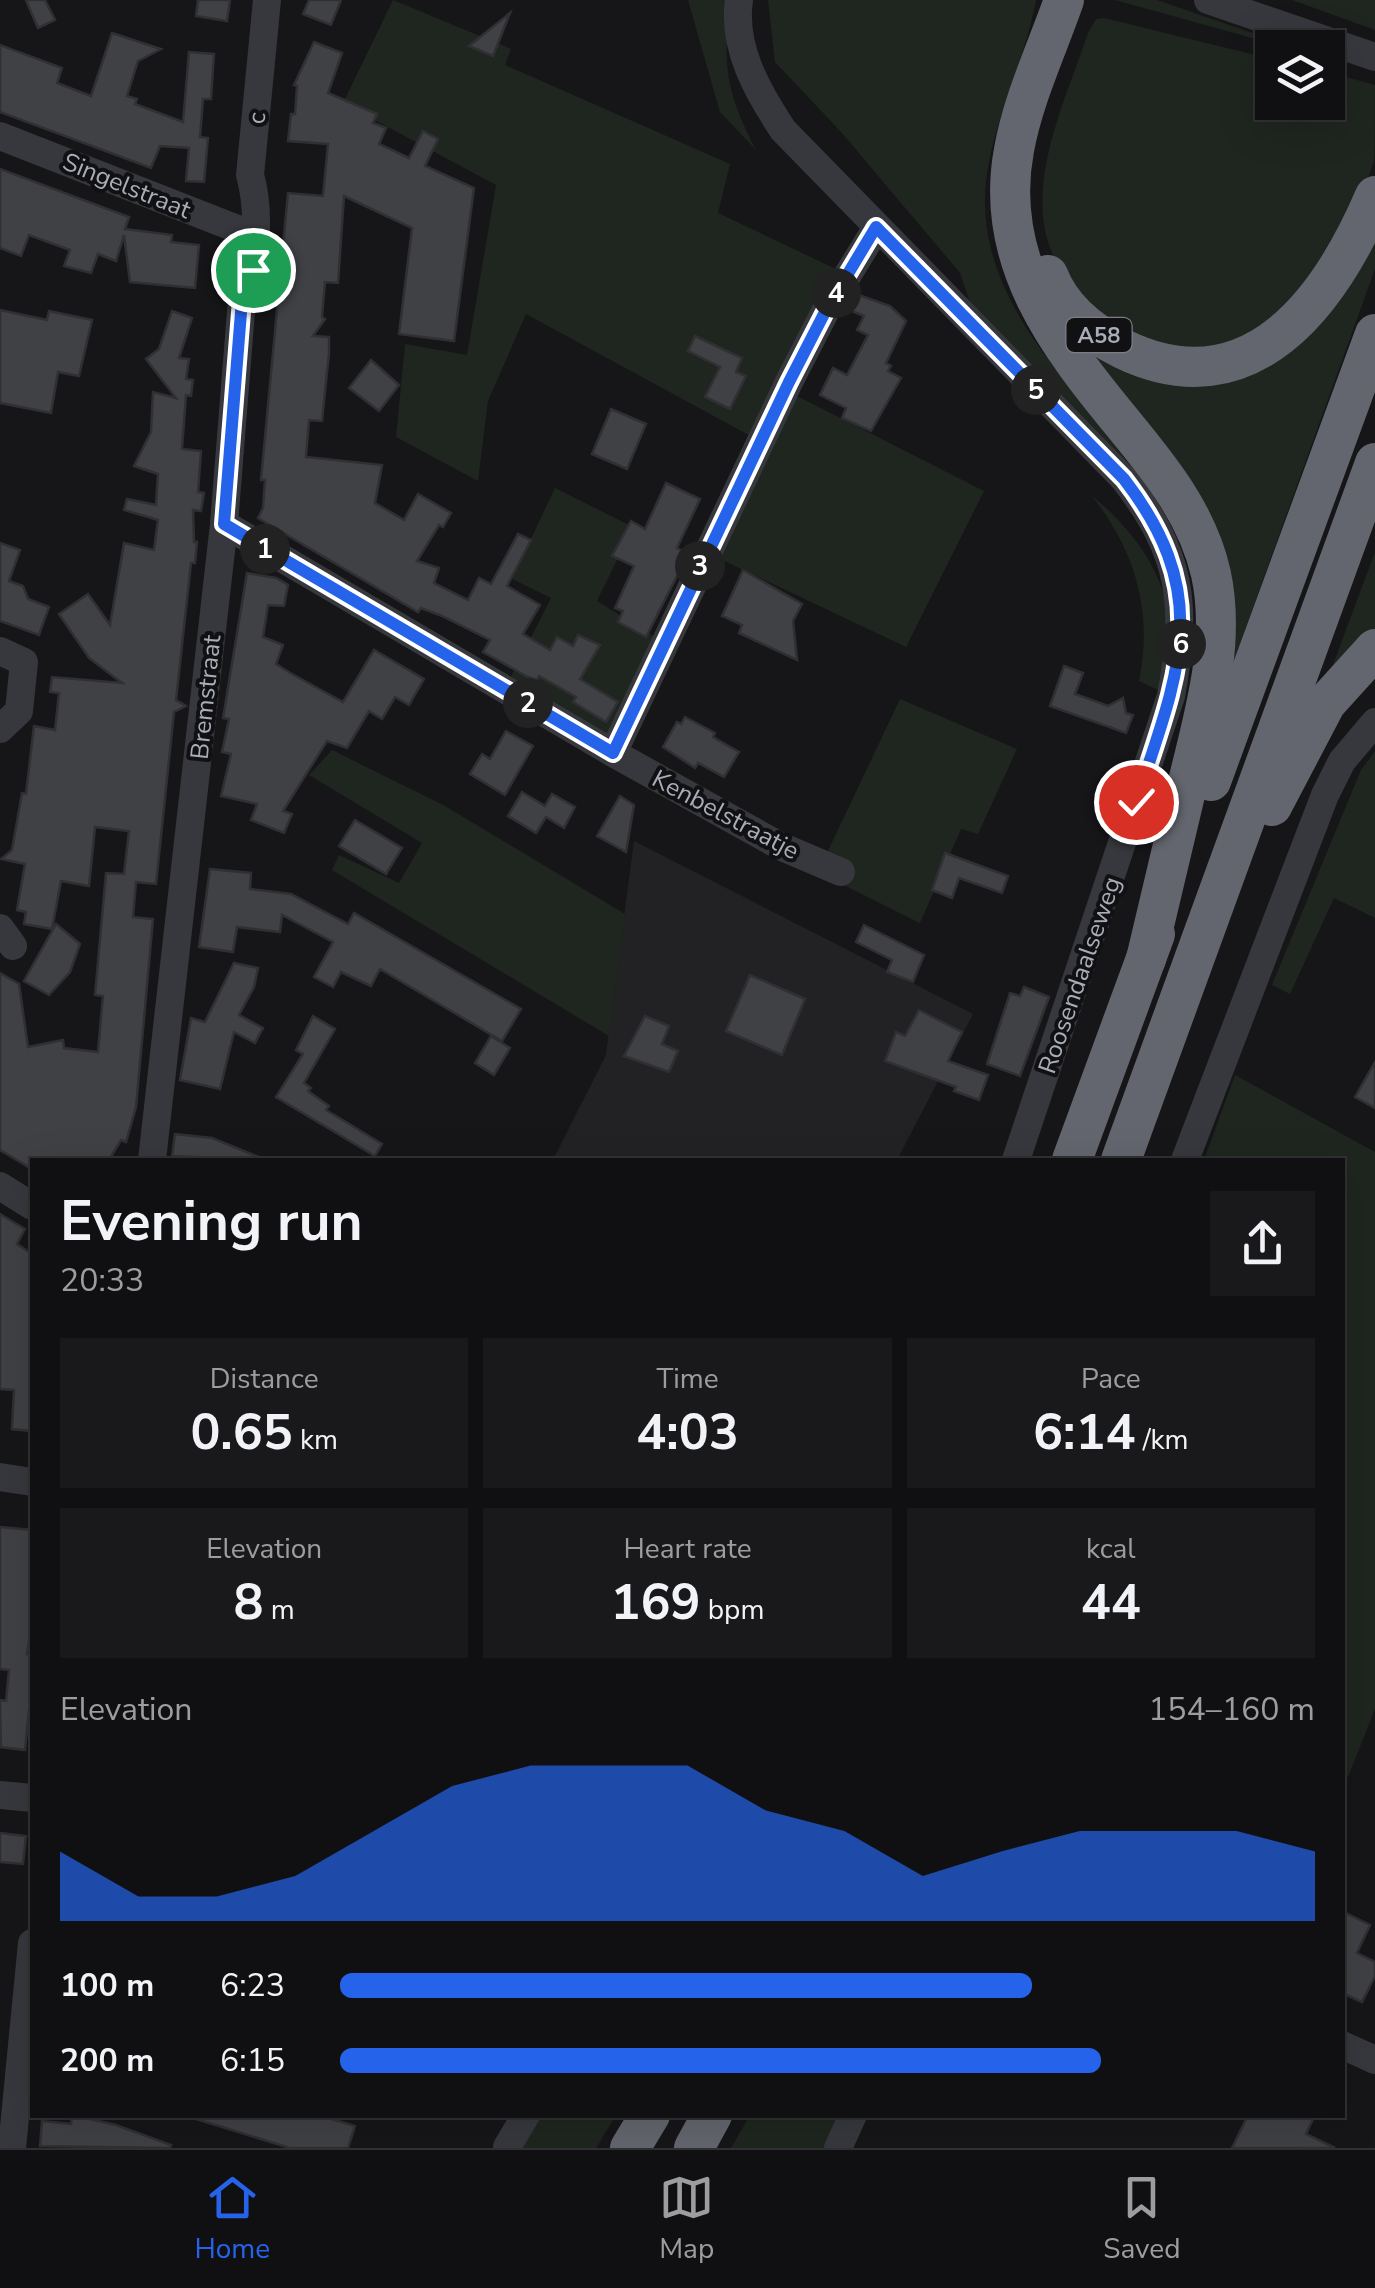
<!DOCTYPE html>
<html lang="en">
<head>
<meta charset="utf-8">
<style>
	:root { --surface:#101012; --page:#19191b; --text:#f1f3f6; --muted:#9c9d9f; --line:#303032; --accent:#2563eb }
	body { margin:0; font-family:"Nunito Sans",sans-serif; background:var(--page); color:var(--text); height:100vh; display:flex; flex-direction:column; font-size:38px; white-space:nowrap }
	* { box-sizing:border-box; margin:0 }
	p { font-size:32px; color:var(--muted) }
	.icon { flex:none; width:55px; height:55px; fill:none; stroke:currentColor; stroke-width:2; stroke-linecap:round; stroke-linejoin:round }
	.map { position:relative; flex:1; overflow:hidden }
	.drawer { position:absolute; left:30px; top:1158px; width:1315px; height:960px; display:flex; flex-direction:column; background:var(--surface); border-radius:0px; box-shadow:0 10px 40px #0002,0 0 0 2px var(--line) }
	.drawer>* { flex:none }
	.fabs { position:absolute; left:1255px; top:30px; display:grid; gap:20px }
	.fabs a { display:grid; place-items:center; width:90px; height:90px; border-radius:0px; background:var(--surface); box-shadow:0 10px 40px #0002,0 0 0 2px var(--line); font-size:50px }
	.pin { position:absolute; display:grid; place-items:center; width:85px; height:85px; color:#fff; margin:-42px; border:5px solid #fff; border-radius:50%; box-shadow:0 2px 10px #0007 }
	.km { position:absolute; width:50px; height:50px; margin:-25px; border-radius:50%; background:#222; color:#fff; font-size:28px; line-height:50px; text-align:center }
	.round { display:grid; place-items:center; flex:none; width:105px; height:105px; border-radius:0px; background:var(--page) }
	.overview { display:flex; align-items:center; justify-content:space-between; height:170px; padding:0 30px }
	h1 { font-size:55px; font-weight:700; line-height:75px }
	.stats { display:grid; grid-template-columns:repeat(3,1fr); gap:15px; height:170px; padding:10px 30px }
	.stats div { display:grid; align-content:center; border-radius:0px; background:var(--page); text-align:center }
	.stats b { font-size:50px; font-weight:700 }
	.stats small { font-size:28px; font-weight:400 }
	.stats p { font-size:28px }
	.chart { height:280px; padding:20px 30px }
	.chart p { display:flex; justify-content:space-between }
	.chart svg { width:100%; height:180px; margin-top:10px; fill:var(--accent); opacity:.7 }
	ul { padding:0 30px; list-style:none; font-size:32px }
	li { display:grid; grid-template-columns:160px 120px 1fr; align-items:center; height:75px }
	li i { height:25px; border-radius:12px; background:var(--accent) }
	.dock { display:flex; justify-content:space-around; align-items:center; height:140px; border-top:2px solid var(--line); background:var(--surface); font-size:28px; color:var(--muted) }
	.dock a { display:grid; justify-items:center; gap:5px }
	.dock .active { color:var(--accent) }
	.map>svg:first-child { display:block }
</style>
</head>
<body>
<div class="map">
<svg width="1375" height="2148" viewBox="0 0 1375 2148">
	<rect width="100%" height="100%" fill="#161618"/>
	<path fill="#222225" d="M634 841 973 1014 897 1160H553L606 1055Z"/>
	<g fill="#1e261f">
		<path d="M393 0 511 49 505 65 730 164 718 213 840 271 756 439 526 314 488 401 478 481 396 437 405 344 467 355 496 185 343 103Z"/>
		<path d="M688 0H728C725 70 724 87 756 150L720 112Z"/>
		<path d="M768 0H1036C1026 55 1000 107 989 162 965 280 1054 368 1123 449 1141 470 1156 495 1171 518L973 311 960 273 842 133 775 62Z"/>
		<path d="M1115 0H1157L1293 47H1285Z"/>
		<path d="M1292 0H1375V30Z"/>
		<path d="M1104 18 1272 59V102H1328V72L1375 85C1375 108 1375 138 1374 161 1366 189 1333 251 1315 276 1306 290 1262 330 1248 337 1164 375 1050 307 1043 216 1038 155 1069 90 1088 33L1096 19Z"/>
		<path d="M1375 227V269L1225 685 1227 612 1082 340 1209 375Z"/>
		<path d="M797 396 984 491 906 647 720 559Z"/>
		<path d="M555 488 633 527 597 601 660 640 613 740 510 679 551 598 512 579Z"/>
		<path d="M1092 496C1134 530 1171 579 1170 637 1170 654 1163 674 1160 691L1139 681C1153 612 1136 552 1092 496Z"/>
		<path d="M1375 552V632L1325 686Z"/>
		<path d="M900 699 1017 749 978 834 961 829 920 923 818 872Z"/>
		<path d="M332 750 445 806 625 914 609 1036 332 870 339 855 399 883 422 843 309 775Z"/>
		<path d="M1375 751V918L1334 898 1290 994 1272 985 1361 770Z"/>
		<path d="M1235 1075 1375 1152V1709L1348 1777 1342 1774V1160H1204Z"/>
		<path d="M537 2115H616L596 2148H518Z"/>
		<path d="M750 2115H844L827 2148H731Z"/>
	</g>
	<g fill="#404145" stroke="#303034" stroke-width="2.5">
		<path d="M26 0H45L55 20 38 28Z"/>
		<path d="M198 0H230L227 21 196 16Z"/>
		<path d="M309 0H341L331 25 303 14Z"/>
		<path d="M510 13 493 56 469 46Z"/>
		<path d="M112 33 161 49 138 61 127 96 137 99 135 104 183 122 189 52 214 54 211 99H203L200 137 208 138 204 182 186 181 189 148 160 146 151 168 0 112V45L62 68 57 83 91 96Z"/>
		<path d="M314 42 342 53 328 93 377 114 373 123 386 128 379 144 409 158 423 131 438 139 425 166 474 188 454 341 399 334 412 228 344 196 338 283 325 282 322 317 325 319 313 336 329 337V353L322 421 309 420 306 457 382 465 375 503 404 520 418 494 451 513 443 527 439 525 417 561 439 568 434 583 468 600 479 578 491 584 518 534 531 540 507 586 540 605 523 634 550 650 557 637 573 646 578 635 600 645 580 679 618 702 606 722 573 702 576 697 539 676 537 680 528 677 483 652 490 640 442 616 421 608 418 612 258 518 263 508 265 480H261L288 193 323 196 328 144 288 141 291 114H295L297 86 294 85Z"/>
		<path d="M0 169 129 217 125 229 172 235 171 242 199 245 195 288 130 282 124 235 116 261 98 254 91 273 64 266 70 250 29 235 21 256 0 248Z"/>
		<path d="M856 294 890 306 906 321 886 363 891 366 888 371 901 378 871 431 842 418 846 408 820 395 833 368 847 375 868 335 857 330 864 316 847 309Z"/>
		<path d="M0 310 47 320 49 311 92 320 79 376 58 372 51 413 0 403Z"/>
		<path d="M172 311 192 318 179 358 189 359 186 379 193 380 191 396 186 395 182 449 201 451 198 492 204 493 201 511 193 510 194 542H197L195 563H191L176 700 186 706 174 712 156 884 136 882 133 917 153 919 136 1107 126 1142 121 1140 109 1160H32V1169L0 1150V973L19 984 28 1047 63 1040 64 1048 98 1052 103 996 95 995 106 873 124 874 129 831 95 827 89 886 61 881 52 929 24 924 26 912 17 910 25 864 1 859 12 850 22 793 26 794 34 726 55 730 59 693 50 692 52 677 122 683 89 658 59 614 88 594 110 625 124 543 154 550 158 520 124 510 127 499 156 505 158 474 134 466 151 432 153 392 176 398 146 359 159 349Z"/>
		<path d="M695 336 742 358 736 372 746 376 730 409 705 397 720 367 688 351Z"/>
		<path d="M371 360 399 385 379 411 349 388Z"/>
		<path d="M611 409 646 424 627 469 592 454Z"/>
		<path d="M666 483 700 499 677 548 688 554 646 637 618 622 623 611 615 608 634 566 612 556 631 521 645 529Z"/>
		<path d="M0 543 20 550 9 581 23 586 28 599 49 607 39 635 0 621Z"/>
		<path d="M743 570 802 604 793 621 797 660 739 633 742 625 722 616Z"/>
		<path d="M247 573 276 578 288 585 284 606 268 605 263 637 283 645 276 664 292 674 343 702 374 650 424 679 409 705 395 697 382 719 369 711 347 748 327 741 283 811 292 814 284 833 251 820 257 804 221 796 231 754 222 752 229 719 223 718Z"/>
		<path d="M1064 666 1083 673 1075 694 1108 706 1123 698 1126 713 1133 715 1126 733 1050 706Z"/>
		<path d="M685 717 715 733 713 737 739 752 724 777 698 763 695 768 663 747 677 722 681 724Z"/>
		<path d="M506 731 533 746 505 795 470 774 482 754 490 759Z"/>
		<path d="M522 792 545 806 552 794 575 807 564 828 546 817 536 833 508 816Z"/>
		<path d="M620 796 634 805 626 852 597 836Z"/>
		<path d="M355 820 402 848 386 874 339 846Z"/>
		<path d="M945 853 1008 876 1002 893 959 878 952 898 932 890Z"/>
		<path d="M210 869 251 873 250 889 291 894 348 924 354 913 521 1009 502 1041 380 969 371 986 341 972 333 987 314 977 333 942 282 915 280 932 237 927 233 952 199 947Z"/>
		<path d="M56 924 80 944 70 972 49 995 24 981Z"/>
		<path d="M864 925 924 955 913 982 887 972 892 960 856 942Z"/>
		<path d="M234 963 258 968 254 987 239 1015 263 1028 255 1043 234 1032 220 1089 180 1080 191 1018 205 1022Z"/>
		<path d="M750 975 805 999 782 1055 726 1031Z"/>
		<path d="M1024 987 1049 997 1020 1076 987 1064 1010 993 1020 996Z"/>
		<path d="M919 1010 962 1032 948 1061 988 1075 979 1100 954 1091 956 1087 885 1061 896 1032 905 1036Z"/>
		<path d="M313 1016 335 1029 304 1083 311 1088 308 1091 329 1106 326 1110 382 1144 375 1156 276 1097 303 1054 296 1050Z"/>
		<path d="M645 1016 669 1026 662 1044 678 1051 669 1072 624 1056Z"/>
		<path d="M491 1036 510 1048 494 1075 475 1063Z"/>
		<path d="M1375 1062V1108L1355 1097Z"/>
		<path d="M175 1134 212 1138 266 1160 172 1156Z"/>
		<path d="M0 1214 25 1229 17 1244 32 1254V1431L12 1429 14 1390 0 1389Z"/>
		<path d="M0 1527 32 1530V1624L27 1654H32V1680L25 1750 1 1747 0 1700 6 1701 9 1670 0 1669Z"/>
		<path d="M0 1833 26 1836 23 1864 0 1862Z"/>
		<path d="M1342 1911 1370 1925 1357 1953 1375 1962V1976L1362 2002 1342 1993Z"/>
		<path d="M72 2115 116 2125 171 2145 170 2148 40 2146 42 2121 71 2124Z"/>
		<path d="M196 2115H318L355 2126 348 2148H290L196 2119Z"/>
		<path d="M1248 2115H1315L1306 2134 1335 2148H1232Z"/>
	</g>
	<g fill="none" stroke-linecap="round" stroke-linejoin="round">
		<g stroke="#37383d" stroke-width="28">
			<path d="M739 0C732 48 758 92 783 130L1124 479C1182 554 1188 605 1171 696L1016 1160"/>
			<path d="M1208 0 1375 57"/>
			<path d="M0 136 253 235"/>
			<path d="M224 524 613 753 780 846 841 872"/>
			<path d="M0 651 24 662 19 711 0 729"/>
			<path d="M613 753 789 382 825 312 877 227"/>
			<path d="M0 928 13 946"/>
			<path d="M152 1160 224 524 242 299C256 262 261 214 250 175L267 0"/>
			<path d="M1185 1160 1325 795 1342 761 1375 722"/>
			<path d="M0 1186 32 1206"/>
			<path d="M0 1477 32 1482"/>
			<path d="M0 1795 32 1798"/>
			<path d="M1342 2045 1375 2060"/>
			<path d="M507 2147 526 2115"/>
			<path d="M12 2148 32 1943"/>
			<path d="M838 2148 853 2115"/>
		</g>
		<g stroke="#63666e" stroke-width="40">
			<path d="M1064 0C1047 49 1023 99 1014 150 993 261 1058 345 1125 426 1162 471 1198 516 1211 574 1226 644 1204 715 1188 782 1174 841 1160 900 1146 959"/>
			<path d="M1048 275C1061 309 1091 333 1123 349 1251 411 1330 301 1375 196"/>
			<path d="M1211 781 1375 334"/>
			<path d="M1272 806 1326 703 1375 649"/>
			<path d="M1072 1160 1155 934"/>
			<path d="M1121 1160 1375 463"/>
			<path d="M630 2148 650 2115"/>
			<path d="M694 2148 712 2115"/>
		</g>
	</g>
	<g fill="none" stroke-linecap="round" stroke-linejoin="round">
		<defs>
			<path id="route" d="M253 270 242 300 224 524 613 753 789 382 825 312 876 227 1124 479C1215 597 1178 674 1136 802"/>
		</defs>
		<use href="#route" stroke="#fff" stroke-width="20"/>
		<use href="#route" stroke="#2563eb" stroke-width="12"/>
	</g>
	<g text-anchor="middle" stroke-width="8" stroke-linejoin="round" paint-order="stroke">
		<rect fill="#111113" stroke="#7b7e86" stroke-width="2.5" x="1066.5" y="318" width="65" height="34" rx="8"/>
		<g font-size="22" font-weight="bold" fill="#a8adb8">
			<text x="1099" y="343">A58</text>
		</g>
		<g font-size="25" fill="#a8adb8" stroke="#111113">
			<text transform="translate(256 118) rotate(-84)" y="9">c</text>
			<text transform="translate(127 185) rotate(22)" y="9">Singelstraat</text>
			<text transform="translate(205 697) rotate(-84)" y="9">Bremstraat</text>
			<text transform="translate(726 814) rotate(28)" y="9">Kenbelstraatje</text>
			<text transform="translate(1079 975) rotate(-71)" y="9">Roosendaalseweg</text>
		</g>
	</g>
</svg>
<div class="fabs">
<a><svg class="icon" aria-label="layers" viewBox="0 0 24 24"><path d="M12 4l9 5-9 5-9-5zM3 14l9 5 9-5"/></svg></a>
</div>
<div class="pin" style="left:253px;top:270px;background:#1e9e55"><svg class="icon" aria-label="arrive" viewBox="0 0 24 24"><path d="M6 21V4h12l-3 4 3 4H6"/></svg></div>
<div class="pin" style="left:1136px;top:802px;background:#d93025"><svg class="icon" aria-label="check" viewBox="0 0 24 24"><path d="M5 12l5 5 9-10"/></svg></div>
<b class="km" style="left:265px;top:549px">1</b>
<b class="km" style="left:528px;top:703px">2</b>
<b class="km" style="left:700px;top:566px">3</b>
<b class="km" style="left:836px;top:293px">4</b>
<b class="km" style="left:1036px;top:390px">5</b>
<b class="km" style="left:1181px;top:644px">6</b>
<section class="drawer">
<div class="overview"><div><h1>Evening run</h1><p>20:33</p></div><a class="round"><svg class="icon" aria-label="share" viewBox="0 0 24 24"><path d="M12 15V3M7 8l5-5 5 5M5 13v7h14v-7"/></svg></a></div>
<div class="stats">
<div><p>Distance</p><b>0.65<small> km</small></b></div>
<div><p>Time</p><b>4:03</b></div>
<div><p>Pace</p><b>6:14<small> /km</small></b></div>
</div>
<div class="stats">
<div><p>Elevation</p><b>8<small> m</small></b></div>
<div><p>Heart rate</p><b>169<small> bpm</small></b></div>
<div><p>kcal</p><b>44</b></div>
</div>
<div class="chart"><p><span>Elevation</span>154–160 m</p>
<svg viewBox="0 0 160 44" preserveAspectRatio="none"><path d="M0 44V27L10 38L20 38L30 33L40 22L50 11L60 6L70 6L80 6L90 17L100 22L110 33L120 27L130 22L140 22L150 22L160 27V44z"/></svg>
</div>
<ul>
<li><b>100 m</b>6:23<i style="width:71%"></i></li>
<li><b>200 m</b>6:15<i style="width:78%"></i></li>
</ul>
</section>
</div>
<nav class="dock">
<a class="active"><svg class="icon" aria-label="home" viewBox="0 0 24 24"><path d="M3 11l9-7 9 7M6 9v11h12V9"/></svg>Home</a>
<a><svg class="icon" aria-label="map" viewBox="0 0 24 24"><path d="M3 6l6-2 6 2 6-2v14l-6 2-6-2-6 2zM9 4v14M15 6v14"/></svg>Map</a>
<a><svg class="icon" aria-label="saved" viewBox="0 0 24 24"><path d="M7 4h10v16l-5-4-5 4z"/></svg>Saved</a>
</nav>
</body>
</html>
